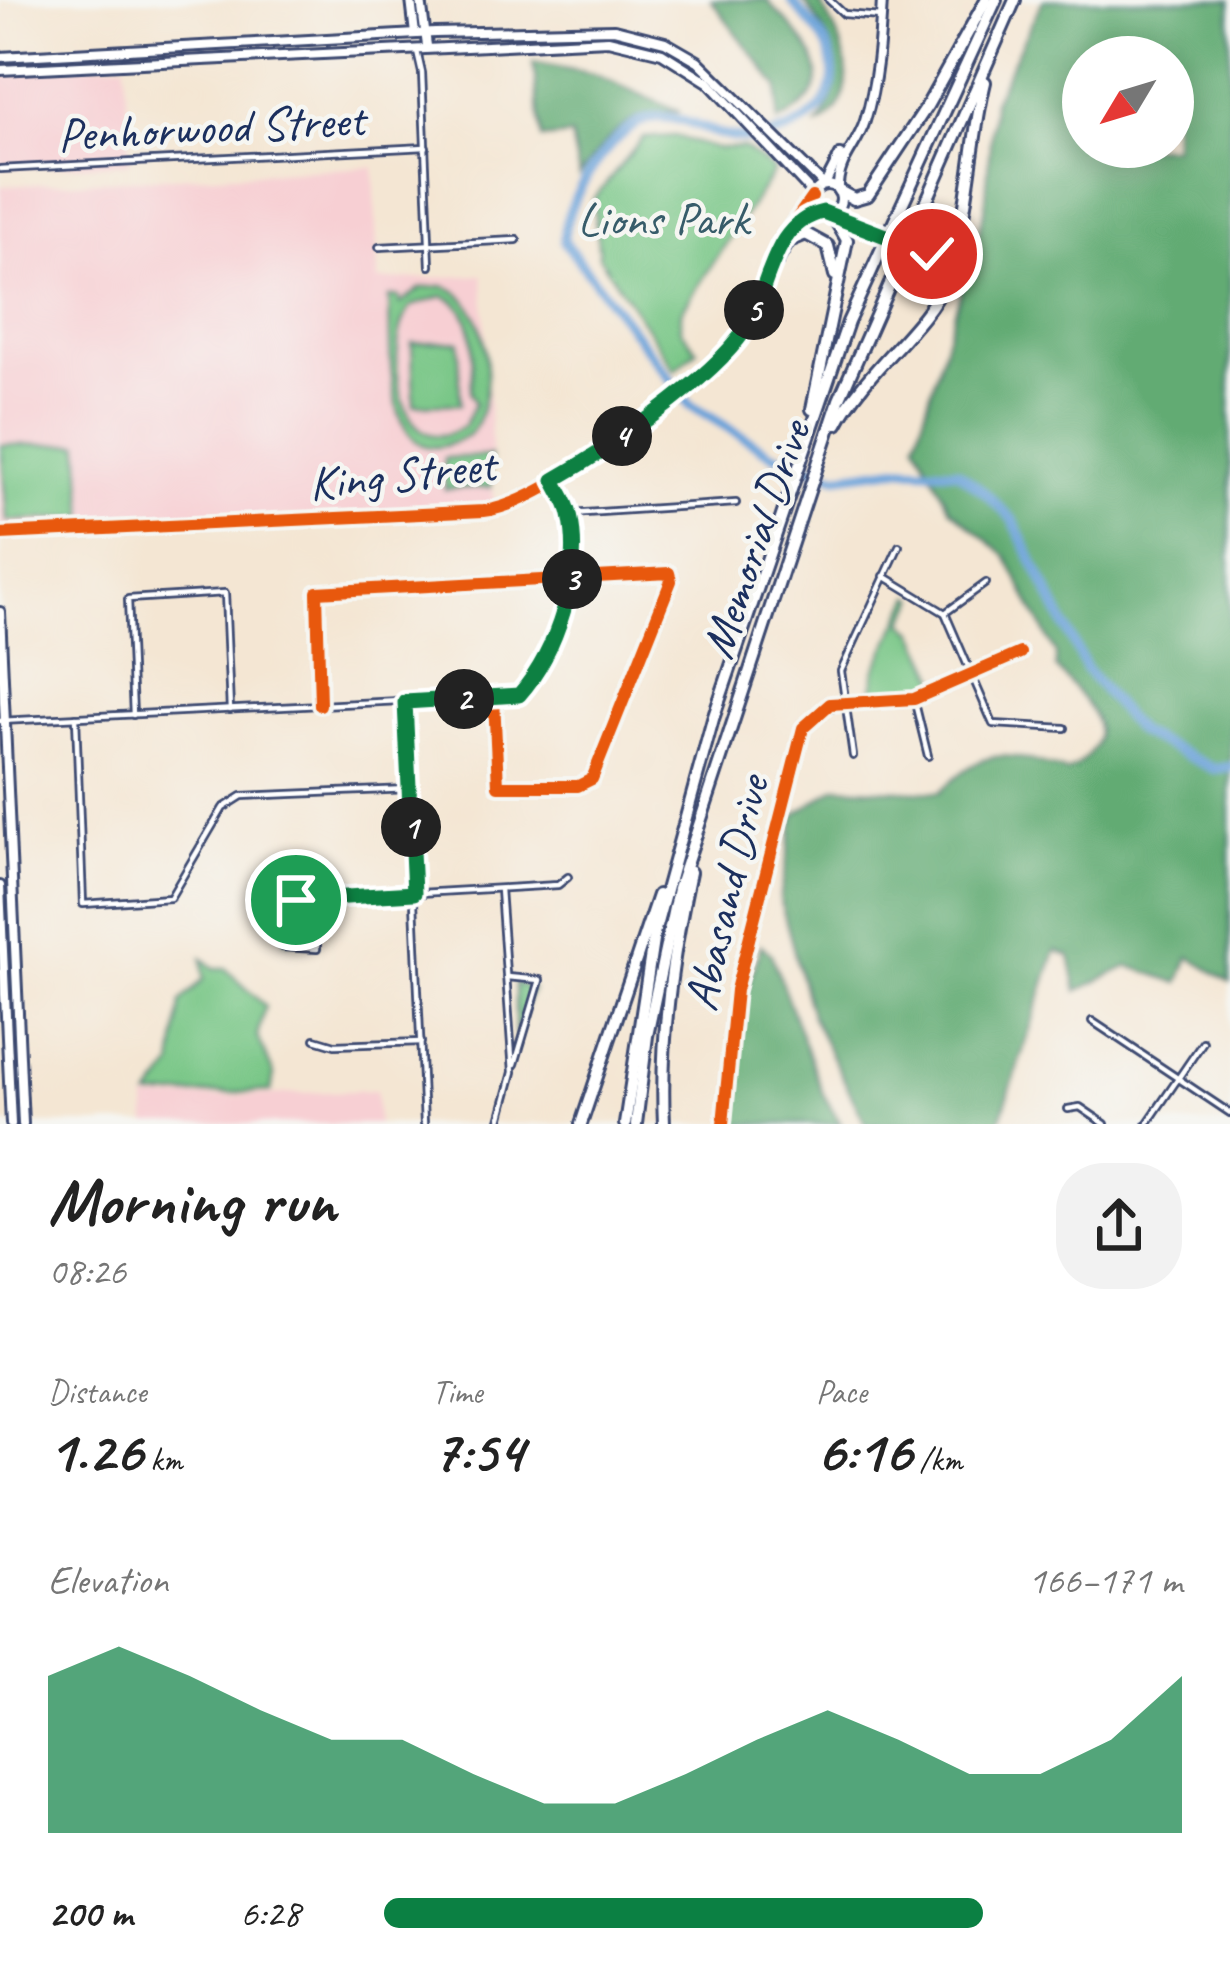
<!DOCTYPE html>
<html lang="en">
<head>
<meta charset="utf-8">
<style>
	:root { --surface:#fff; --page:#f2f2f2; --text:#222; --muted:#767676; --accent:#0b8043 }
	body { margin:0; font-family:Caveat,sans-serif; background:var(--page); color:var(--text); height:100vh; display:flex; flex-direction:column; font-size:45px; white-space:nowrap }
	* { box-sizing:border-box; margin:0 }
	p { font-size:39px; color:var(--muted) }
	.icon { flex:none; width:66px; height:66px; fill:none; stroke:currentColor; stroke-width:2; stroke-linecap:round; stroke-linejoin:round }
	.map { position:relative; height:1124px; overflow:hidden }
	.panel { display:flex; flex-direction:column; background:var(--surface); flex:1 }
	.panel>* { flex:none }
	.needle { width:78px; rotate:232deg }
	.controls { position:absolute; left:1062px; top:36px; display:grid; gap:24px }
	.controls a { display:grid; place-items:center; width:132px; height:132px; border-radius:50%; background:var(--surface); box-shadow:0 6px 30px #0003; font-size:60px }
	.pin { position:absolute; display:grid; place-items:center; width:102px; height:102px; color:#fff; margin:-51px; border:6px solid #fff; border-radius:50%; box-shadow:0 3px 12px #0007 }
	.km { position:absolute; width:60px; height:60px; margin:-30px; border-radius:50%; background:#222; color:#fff; font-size:33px; line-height:60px; text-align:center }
	.round { display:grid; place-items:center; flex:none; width:126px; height:126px; border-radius:48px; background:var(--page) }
	.head { display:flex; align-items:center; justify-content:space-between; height:204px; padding:0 48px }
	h1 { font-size:66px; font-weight:700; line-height:90px }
	.figures { display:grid; grid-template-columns:repeat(3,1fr); gap:18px; height:204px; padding:12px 48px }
	.figures div { display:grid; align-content:center }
	.figures b { font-size:60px; font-weight:700 }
	.figures small { font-size:33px; font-weight:400 }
	.figures p { font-size:33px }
	.chart { height:336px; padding:24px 48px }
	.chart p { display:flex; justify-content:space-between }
	.chart svg { width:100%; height:216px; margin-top:12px; fill:var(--accent); opacity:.7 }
	ul { padding:0 48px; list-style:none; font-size:39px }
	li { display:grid; grid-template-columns:192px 144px 1fr; align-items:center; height:90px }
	li i { height:30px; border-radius:15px; background:var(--accent) }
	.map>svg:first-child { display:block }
</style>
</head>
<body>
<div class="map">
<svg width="1230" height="1124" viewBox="0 0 1230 1124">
	<rect width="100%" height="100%" fill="#f6f6f2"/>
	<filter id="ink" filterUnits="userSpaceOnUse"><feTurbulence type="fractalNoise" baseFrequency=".00833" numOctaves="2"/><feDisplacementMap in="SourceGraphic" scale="24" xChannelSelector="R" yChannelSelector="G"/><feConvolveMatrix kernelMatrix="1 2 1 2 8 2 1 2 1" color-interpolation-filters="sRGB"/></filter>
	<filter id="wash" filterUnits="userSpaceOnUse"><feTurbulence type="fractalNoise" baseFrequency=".004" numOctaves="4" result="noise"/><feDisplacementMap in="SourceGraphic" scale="48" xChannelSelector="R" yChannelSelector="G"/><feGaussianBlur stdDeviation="2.7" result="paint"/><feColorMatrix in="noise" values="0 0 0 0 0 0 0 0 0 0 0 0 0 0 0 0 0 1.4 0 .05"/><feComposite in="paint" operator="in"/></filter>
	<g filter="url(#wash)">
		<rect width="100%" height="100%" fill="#f4e6d3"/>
		<g fill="#f7cfd3">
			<path d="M125 63 130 163 0 169V70Z"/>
			<path d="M374 167 378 281 483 275 494 510 0 526V186Z"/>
			<path d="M376 1090 378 1124H147L146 1100Z"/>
		</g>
		<g fill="#78c686" stroke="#4a7a72" stroke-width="3" fill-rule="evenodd">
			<path d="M675 136 717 149 744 148 774 171 681 312V329L697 350 675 370 599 256 593 200 643 138Z"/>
			<path d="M442 286C494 296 497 402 470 434 380 492 391 343 389 297H399L400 304 421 288ZM443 296C479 307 474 358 470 393L475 403 464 426C397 471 382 340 412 306Z"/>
			<path d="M459 341 460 404 414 405 412 343Z"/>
			<path d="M80 444 85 517 7 521 1 445Z"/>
			<path d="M490 456 491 487 445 489 444 458Z"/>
			<path d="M912 596 917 599 904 622 915 631 939 681 912 692H873L875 670Z"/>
			<path d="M306 903 312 936 286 942 282 934 297 905Z"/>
			<path d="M202 958 214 968H225L265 1006 257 1036 274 1075 271 1091 150 1097 173 1067 181 1002 204 979Z"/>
			<path d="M515 983 532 989 515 1035Z"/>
		</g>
		<g fill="#62ab73" stroke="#3e6d68" stroke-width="3" fill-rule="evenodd">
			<path d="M711 0H767C805 43 854 83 778 122V87Z"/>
			<path d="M803 0H818C843 39 869 96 816 127 853 78 836 44 803 0Z"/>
			<path d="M1043 0H1230V982L1189 957 1179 983 1129 966 1077 991 1070 956 1056 950 999 1124H866L811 1015 780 899 795 815 836 787 940 792C987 745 1006 751 1067 772 1126 736 1087 705 1056 668V654L1006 556 950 508 916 442 985 210 993 101ZM1083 57H1173V147H1083Z"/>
			<path d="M533 62 594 74 680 112C628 108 609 137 579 176L571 136 542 139Z"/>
			<path d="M761 945 771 954 823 1094 841 1124H735L743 1005Z"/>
		</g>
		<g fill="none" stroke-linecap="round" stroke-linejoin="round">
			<path stroke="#6aa2d9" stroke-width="10" d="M791 0C803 16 823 34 829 52 848 106 796 136 749 139 717 140 689 117 659 117 617 117 561 204 564 241L690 405 772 454 837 476 897 468 957 471 982 490 1013 520 1086 669 1138 732 1214 769 1230 767"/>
		</g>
	</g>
	<g filter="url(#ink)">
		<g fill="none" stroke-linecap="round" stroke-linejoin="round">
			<defs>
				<g id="street">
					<path d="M829 0 844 14 881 17"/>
					<path d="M417 51 422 73 430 266"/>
					<path d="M0 169 426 147"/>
					<path d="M379 247 517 240"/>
					<path d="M570 514 736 503"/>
					<path d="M884 576 945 613 993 724 1065 728"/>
					<path d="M945 613 986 583"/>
					<path d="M914 699 928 756"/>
					<path d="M405 702 424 1124"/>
					<path d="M841 702 914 699 1020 653"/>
					<path d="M320 705 317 592 669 573 671 581 592 779 578 786H498L494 698"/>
					<path d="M133 715 128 599 225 593 230 710"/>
					<path d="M76 717 83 904 170 898 223 808 242 796 409 789"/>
					<path d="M0 721 519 695C568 638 587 549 555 481"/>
					<path d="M853 756 841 671 899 546"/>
					<path d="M316 899 317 949 283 947 276 940 296 900 316 899 558 885 568 877"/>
					<path d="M507 977 540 980 515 1064"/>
					<path d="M1092 1021 1230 1113"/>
					<path d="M315 1039 335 1045 421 1042"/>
					<path d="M1068 1109 1080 1107 1105 1124"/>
					<path d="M499 1124 513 1072 500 889"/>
					<path d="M1147 1124 1203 1042"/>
				</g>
				<g id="secondary">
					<path d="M411 0 415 34"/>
					<path d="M421 0 427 46"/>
					<path d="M0 57 435 33 614 29 665 42 698 61 823 184"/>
					<path d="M0 70 608 40 662 53 708 82 813 194"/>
					<path d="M825 184 840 155"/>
					<circle cx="827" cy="199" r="14"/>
					<path d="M838 189C837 161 857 147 865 121 877 83 880 40 882 0"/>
					<path d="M832 216 865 226"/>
					<path d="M789 233 821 213"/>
					<path d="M0 534 484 511C550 503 684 390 735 343L750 322 779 244 812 197"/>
					<path d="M0 612 23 1124"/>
					<path d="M0 886 11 1124"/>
					<path d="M723 1124 732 1011 797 742 812 717 841 702"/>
				</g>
				<g id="highway">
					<path d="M839 191 854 199 868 195 927 106 986 0"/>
					<path d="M771 271 789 241 806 234 828 246 835 275"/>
					<path d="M812 409 847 240 833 216"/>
					<path d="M837 424C863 373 926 326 944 284 970 222 969 147 985 82"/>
					<path d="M581 1124 658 895"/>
					<path d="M625 1124 654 934 713 719 848 322 996 0"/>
					<path d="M636 1124 647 1036 678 889 839 400 1015 0"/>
					<path d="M664 1124C660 1037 672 956 690 872"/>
				</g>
			</defs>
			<use href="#street" stroke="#3c4a70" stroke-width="10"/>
			<use href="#secondary" stroke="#3c4a70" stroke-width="14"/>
			<use href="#highway" stroke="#3c4a70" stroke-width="16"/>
			<use href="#street" stroke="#fff" stroke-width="4.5"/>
			<use href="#secondary" stroke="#fff" stroke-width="8"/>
			<use href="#highway" stroke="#fff" stroke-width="10"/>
			<defs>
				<path id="secondary-bridge" d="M865 226 932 254"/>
			</defs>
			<use href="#secondary-bridge" stroke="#3c4a70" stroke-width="14" stroke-linecap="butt"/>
			<use href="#secondary-bridge" stroke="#fff" stroke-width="8"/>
			<defs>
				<g id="cycleway">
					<path d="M0 534 484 511C550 503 684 390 735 343L750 322 779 244 812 197"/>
					<path d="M320 705 317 592 669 573 671 581 592 779 578 786H498L494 698"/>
					<path d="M723 1124 736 990 803 728 830 704 914 699 1020 653"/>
				</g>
			</defs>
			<use href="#cycleway" stroke="#f6f6f2" stroke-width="20"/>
			<use href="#cycleway" stroke="#e8590c" stroke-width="12"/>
		</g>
	</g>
	<g fill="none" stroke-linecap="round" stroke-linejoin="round" filter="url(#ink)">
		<defs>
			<path id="route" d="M296 900 414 893 405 702 519 695C557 652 583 572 570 515 568 503 559 490 554 480 606 451 711 380 744 331 769 294 770 223 823 212L932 254"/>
		</defs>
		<use href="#route" stroke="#fff" stroke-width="24"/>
		<use href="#route" stroke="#0b8043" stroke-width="15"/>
	</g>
	<g text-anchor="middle" stroke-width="9" stroke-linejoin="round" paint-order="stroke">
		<g font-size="48" fill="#1b2f5e" stroke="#f6f6f2">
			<text transform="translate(211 126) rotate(-3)" y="17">Penhorwood Street</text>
			<text transform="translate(402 473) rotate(-6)" y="17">King Street</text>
			<text transform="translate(754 539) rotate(-71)" y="17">Memorial Drive</text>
			<text transform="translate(725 893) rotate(-77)" y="17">Abasand Drive</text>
		</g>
		<g font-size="48" fill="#375c6a" stroke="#f6f6f2">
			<text x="663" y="235">Lions Park</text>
		</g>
	</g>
</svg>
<div class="controls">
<a><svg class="needle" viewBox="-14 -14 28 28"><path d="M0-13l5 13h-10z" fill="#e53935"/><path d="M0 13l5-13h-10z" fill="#767676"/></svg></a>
</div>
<div class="pin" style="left:296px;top:900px;background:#1e9e55"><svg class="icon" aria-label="arrive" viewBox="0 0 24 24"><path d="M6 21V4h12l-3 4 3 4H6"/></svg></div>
<div class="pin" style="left:932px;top:254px;background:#d93025"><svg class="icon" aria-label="check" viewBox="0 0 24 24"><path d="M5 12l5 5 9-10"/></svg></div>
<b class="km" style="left:411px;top:827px">1</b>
<b class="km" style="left:464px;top:699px">2</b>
<b class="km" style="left:572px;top:579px">3</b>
<b class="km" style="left:622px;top:436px">4</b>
<b class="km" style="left:754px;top:310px">5</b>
</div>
<section class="panel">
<div class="head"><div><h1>Morning run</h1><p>08:26</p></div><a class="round"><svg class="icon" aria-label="share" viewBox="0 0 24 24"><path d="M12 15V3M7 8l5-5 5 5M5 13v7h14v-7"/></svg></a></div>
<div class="figures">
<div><p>Distance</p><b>1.26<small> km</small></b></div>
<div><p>Time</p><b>7:54</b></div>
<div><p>Pace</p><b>6:16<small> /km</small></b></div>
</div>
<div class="chart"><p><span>Elevation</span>166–171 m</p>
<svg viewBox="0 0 160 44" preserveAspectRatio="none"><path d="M0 44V12L10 6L20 12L30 19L40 25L50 25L60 32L70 38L80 38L90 32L100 25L110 19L120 25L130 32L140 32L150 25L160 12V44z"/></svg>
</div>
<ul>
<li><b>200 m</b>6:28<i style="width:75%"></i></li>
</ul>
</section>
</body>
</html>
